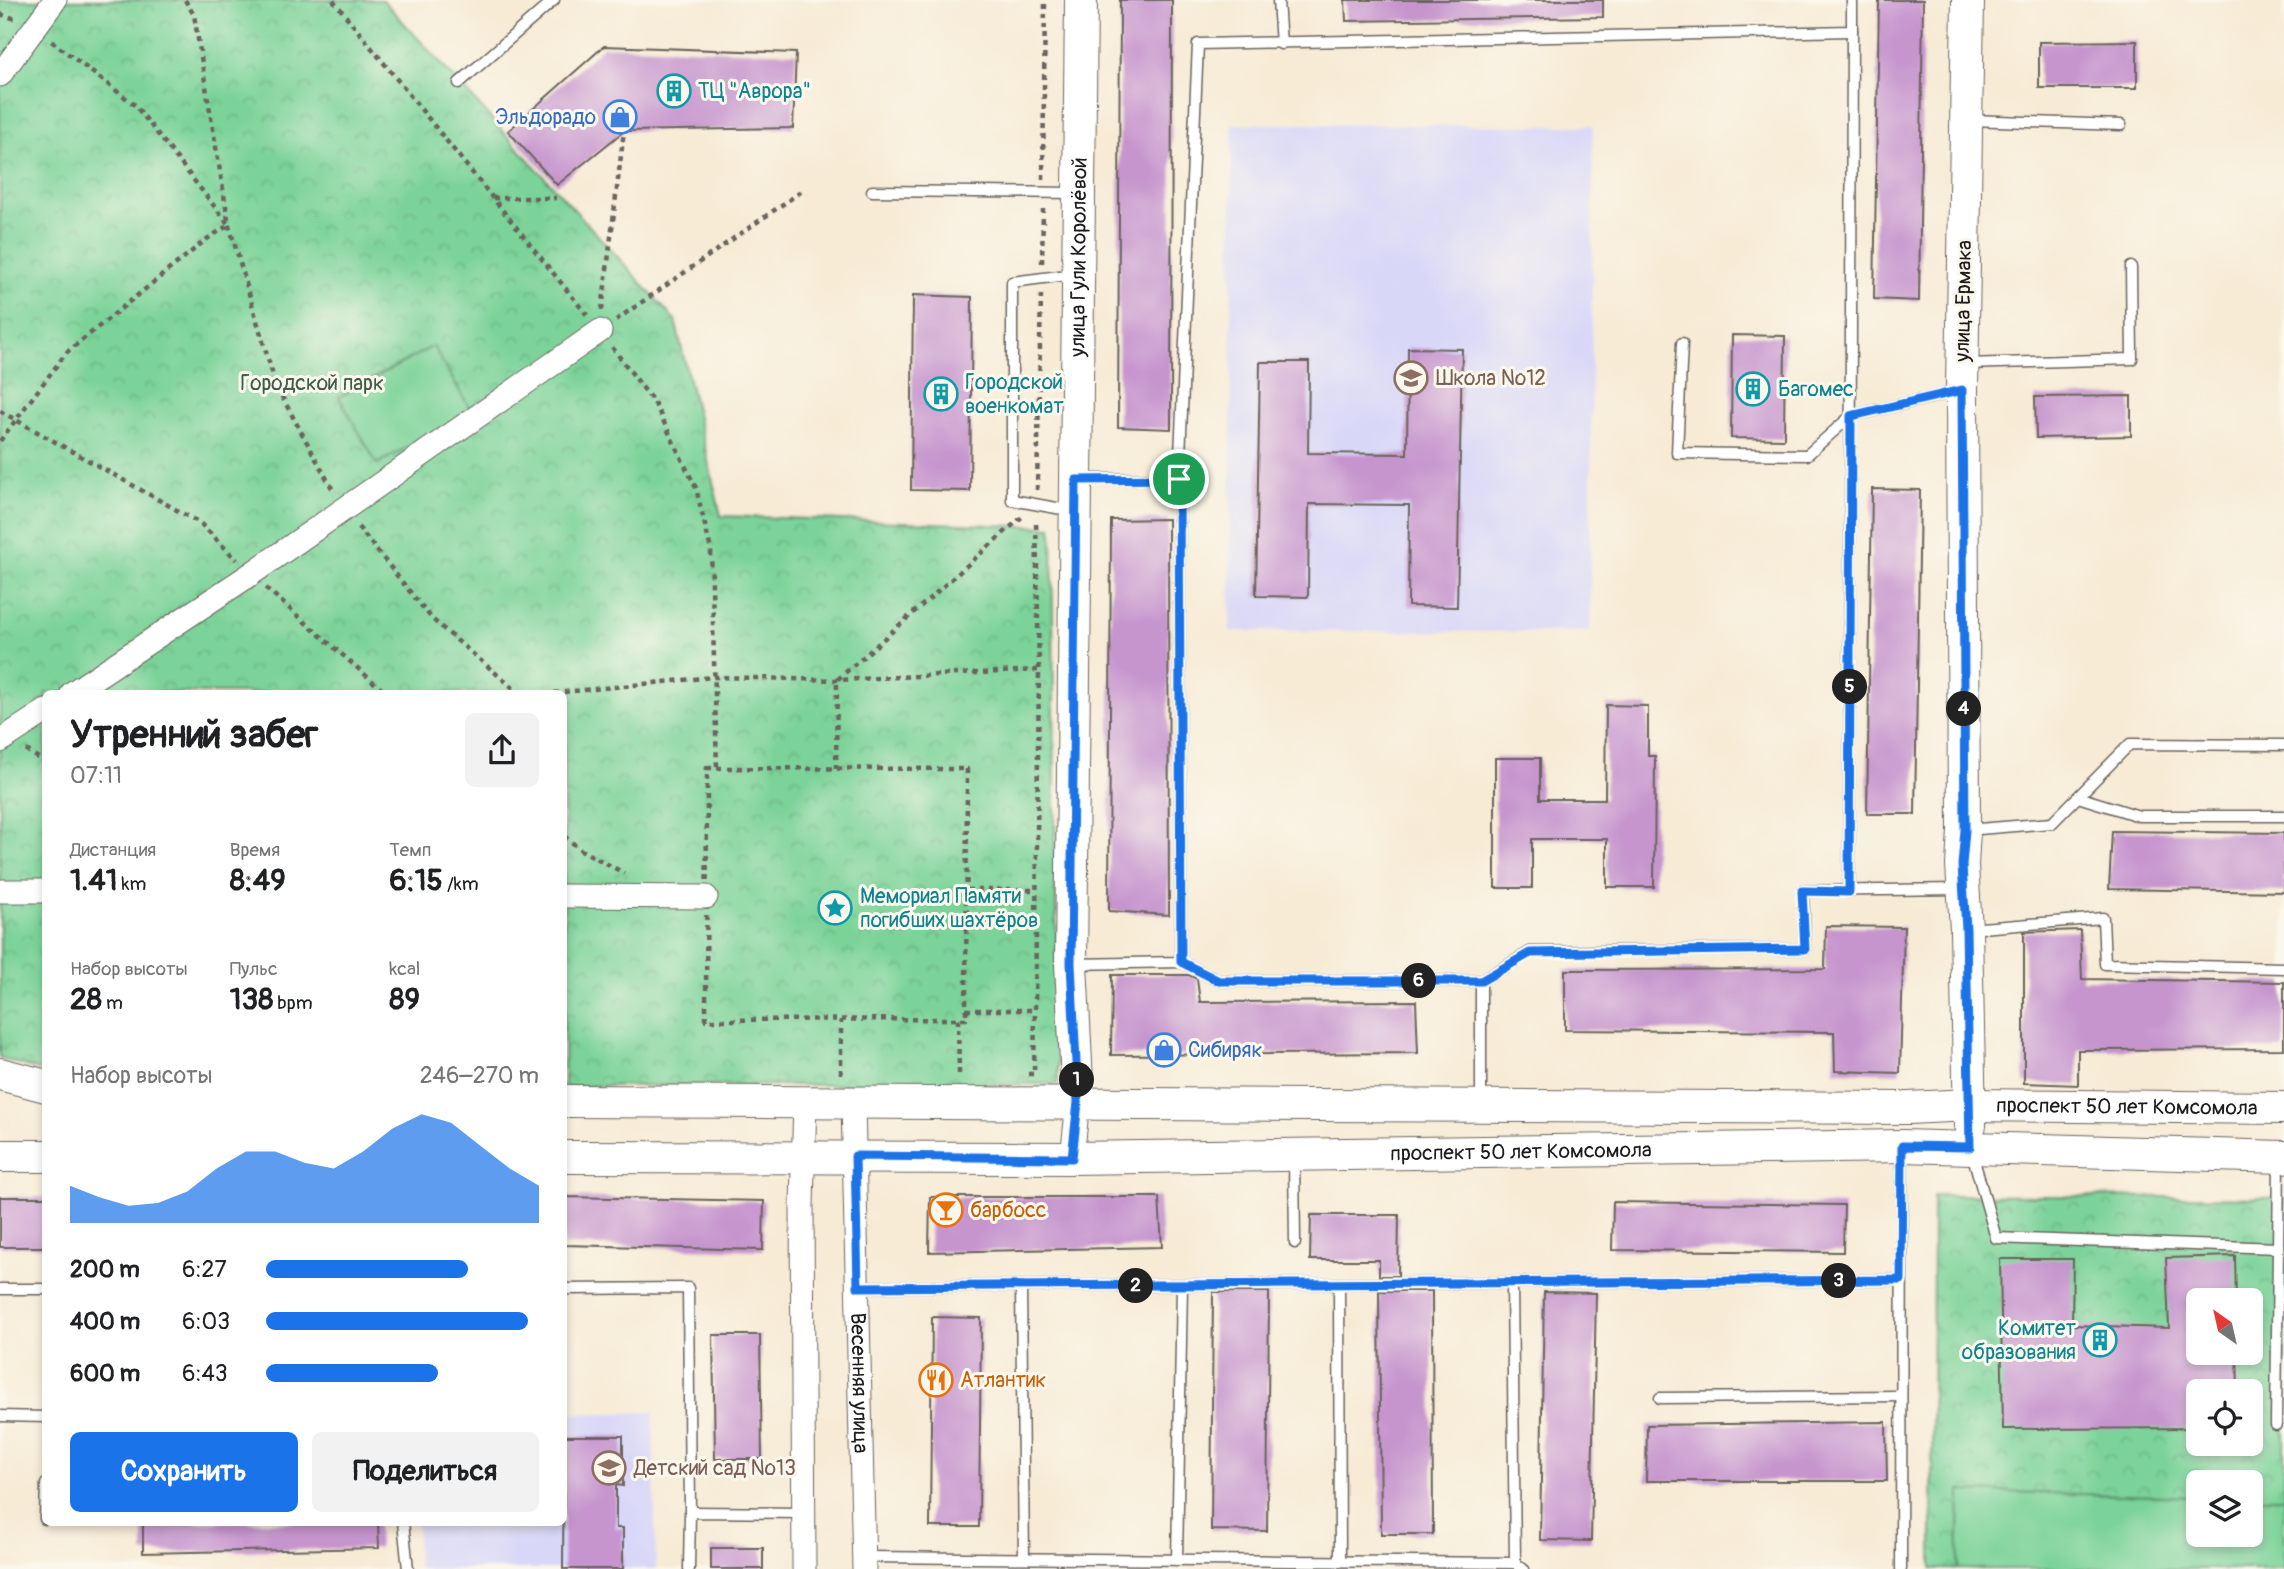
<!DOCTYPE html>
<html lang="ru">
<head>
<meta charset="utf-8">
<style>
	:root { --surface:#fff; --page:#f2f2f2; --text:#202124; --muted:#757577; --accent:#1a73e8 }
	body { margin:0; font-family:Pangolin,sans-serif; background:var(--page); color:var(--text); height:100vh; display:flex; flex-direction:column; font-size:26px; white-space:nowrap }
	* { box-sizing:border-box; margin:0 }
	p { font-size:23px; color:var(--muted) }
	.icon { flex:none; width:38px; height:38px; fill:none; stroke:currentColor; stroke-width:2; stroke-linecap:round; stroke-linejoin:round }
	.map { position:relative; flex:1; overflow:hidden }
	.drawer { position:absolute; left:42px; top:690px; width:525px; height:836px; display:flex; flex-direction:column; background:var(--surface); border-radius:10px; box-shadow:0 4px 10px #0003 }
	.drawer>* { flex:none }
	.needle { width:46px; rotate:326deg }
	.fabs { position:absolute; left:2186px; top:1288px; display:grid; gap:14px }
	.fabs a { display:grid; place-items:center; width:77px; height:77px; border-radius:10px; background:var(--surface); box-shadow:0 4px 10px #0003; font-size:35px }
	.pin { position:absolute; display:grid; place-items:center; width:60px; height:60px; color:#fff; margin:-30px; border:4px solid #fff; border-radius:50%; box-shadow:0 2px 7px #0007 }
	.km { position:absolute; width:35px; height:35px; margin:-18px; border-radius:50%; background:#222; color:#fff; font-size:19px; line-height:35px; text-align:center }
	.round { display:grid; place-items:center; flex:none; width:74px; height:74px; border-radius:10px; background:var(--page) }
	.summary { display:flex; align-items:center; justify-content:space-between; height:119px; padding:0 28px }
	h1 { font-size:38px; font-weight:700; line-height:52px }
	.stats { display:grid; grid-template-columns:repeat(3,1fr); gap:10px; height:119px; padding:7px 28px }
	.stats div { display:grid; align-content:center }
	.stats b { font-size:30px; font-weight:700 }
	.stats small { font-size:19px; font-weight:400 }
	.stats p { font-size:19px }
	.chart { height:196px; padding:14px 28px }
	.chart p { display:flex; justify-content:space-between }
	.chart svg { width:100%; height:126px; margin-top:7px; fill:var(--accent); opacity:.7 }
	.primary-button { display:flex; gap:14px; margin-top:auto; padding:14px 28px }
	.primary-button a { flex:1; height:80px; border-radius:10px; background:var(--accent); color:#fff; font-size:28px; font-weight:700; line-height:80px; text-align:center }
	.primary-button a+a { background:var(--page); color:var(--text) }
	ul { padding:0 28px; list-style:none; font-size:23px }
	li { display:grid; grid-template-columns:112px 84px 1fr; align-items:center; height:52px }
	li i { height:18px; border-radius:9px; background:var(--accent) }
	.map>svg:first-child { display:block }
</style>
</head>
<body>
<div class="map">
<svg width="2284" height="1569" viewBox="0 0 2284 1569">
	<defs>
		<pattern id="park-crowns" width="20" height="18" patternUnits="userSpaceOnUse" patternTransform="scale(1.75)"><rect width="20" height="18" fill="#7bd399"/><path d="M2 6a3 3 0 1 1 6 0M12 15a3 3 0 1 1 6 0" fill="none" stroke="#6ab583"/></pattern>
	</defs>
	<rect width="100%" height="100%" fill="#fbf7ec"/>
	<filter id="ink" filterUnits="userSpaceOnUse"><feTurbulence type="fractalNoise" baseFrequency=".0143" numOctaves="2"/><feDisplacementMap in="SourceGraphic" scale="14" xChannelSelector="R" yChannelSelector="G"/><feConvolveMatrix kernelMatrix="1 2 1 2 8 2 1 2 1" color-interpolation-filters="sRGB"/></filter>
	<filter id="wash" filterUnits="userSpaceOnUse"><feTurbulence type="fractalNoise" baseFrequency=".00686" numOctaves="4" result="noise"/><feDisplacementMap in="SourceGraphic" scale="28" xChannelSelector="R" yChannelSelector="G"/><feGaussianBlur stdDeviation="1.57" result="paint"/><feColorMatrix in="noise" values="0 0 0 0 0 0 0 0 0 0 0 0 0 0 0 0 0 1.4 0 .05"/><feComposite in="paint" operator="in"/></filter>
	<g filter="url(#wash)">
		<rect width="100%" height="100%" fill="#f7ebd6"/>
		<g fill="#d8d7f8">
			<path d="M1232 124 1593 126 1590 632 1230 631Z"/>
			<path d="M653 1412 656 1569H418L417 1523 564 1522V1414Z"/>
		</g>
		<g fill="url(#park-crowns)" stroke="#4c785a" stroke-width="2" fill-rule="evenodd">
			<path d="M0 0H383L675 320 721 516 1052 527 1058 1084 564 1086V693H46L45 1072 0 1058Z"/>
			<path d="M1933 1195 2284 1198V1569H1932ZM2198 1300H2250V1353H2198ZM2198 1391H2250V1444H2198ZM2198 1482H2250V1535H2198Z"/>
		</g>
		<g fill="#7bd399" stroke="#4c785a" stroke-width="2">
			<path d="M433 346 472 412 377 464 339 397Z"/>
			<path d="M1960 1491 2198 1497V1535H2250L2251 1498H2284V1569H1958Z"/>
		</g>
		<g id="blocks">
			<g fill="#c695ce">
				<path d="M1120 0H1172L1171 429 1118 427Z"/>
				<path d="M1345 0H1603V17L1346 21Z"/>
				<path d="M1879 0H1923L1919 301 1874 299Z"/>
				<path d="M2137 41V88H2039V42Z"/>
				<path d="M604 46 796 53 793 128 624 131 557 185 508 131Z"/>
				<path d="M913 295 972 297 970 491 911 490Z"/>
				<path d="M1732 335 1785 336 1784 439 1731 438Z"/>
				<path d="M1408 348 1462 349 1457 607 1408 606 1409 505 1309 504 1308 597 1256 596 1260 362H1309L1308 453 1407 454Z"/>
				<path d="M2131 396V436L2036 438 2035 397Z"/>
				<path d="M1872 489 1920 490 1915 814H1867Z"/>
				<path d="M1168 519 1169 915 1109 911 1111 520Z"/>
				<path d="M1606 705 1648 706V756H1655L1654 887H1607V839H1532V888H1495V758H1540V799H1605Z"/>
				<path d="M2112 831 2284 833V892L2109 889Z"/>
				<path d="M1826 926 1904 927 1900 1073 1835 1071 1834 1032 1565 1030V970L1825 969Z"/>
				<path d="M2080 930 2082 979 2284 982V1049L2078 1050V1085L2024 1083V932Z"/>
				<path d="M1112 975H1189L1197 979 1200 1002 1416 1001 1418 1053 1111 1055Z"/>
				<rect x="0" y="1197" width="46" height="50"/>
				<path d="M564 1197 764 1201 763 1250 564 1245Z"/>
				<path d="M930 1197H1159L1162 1247 929 1252Z"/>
				<path d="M1613 1202 1844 1205 1843 1252 1612 1250Z"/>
				<path d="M1311 1215H1399L1398 1276H1379V1260H1310Z"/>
				<path d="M2235 1256 2236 1300H2198V1353H2237L2238 1391H2198V1428L2003 1429 2000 1259H2073L2072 1325 2169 1328 2166 1258Z"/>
				<path d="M1379 1291H1432L1433 1534H1381Z"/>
				<path d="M1213 1292H1269L1267 1531 1211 1530Z"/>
				<path d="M1544 1292 1596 1293 1591 1541 1540 1540Z"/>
				<path d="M932 1317 981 1318 979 1527H930Z"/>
				<path d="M713 1335H760L762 1459H715Z"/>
				<path d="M1886 1422 1887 1481H1646L1647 1425Z"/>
				<path d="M564 1436H623V1486L616 1485V1528H623V1569H563Z"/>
				<path d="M235 1522H378L379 1548 143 1553V1524Z"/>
				<rect x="711" y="1548" width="52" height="21"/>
			</g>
		</g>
	</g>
	<g filter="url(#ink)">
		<use href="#blocks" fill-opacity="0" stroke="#69645d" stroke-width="2"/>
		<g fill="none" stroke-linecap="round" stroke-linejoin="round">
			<defs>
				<g id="lane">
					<path d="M1278 0 1281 44"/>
					<path d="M459 83 554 0"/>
					<path d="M1969 120 2121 125"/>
					<path d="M872 191 1076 193"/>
					<path d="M1682 343 1677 453 1807 455 1851 416 1959 391"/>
					<path d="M1965 364 2132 359 2131 267"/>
					<path d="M1080 479H1179"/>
					<path d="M1073 511 1012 500V282L1075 274"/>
					<path d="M2078 797 2139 816H2284"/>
					<path d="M1967 830 2052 823 2130 744 2284 745"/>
					<path d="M1849 892 1852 31"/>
					<path d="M1969 929 2103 918 2105 964 2284 968"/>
					<path d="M1181 962 1219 981H1481V1104"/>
					<path d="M1074 964 1181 962 1179 479 1198 44 1852 31V0"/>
					<path d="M1481 981 1530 952 1805 949 1803 891 1961 889"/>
					<path d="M1972 1153 1996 1238 2278 1248"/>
					<path d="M1294 1157 1295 1243"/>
					<path d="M1512 1283 1515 1563"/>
					<path d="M1339 1284 1340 1562"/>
					<path d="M858 1287 1901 1280"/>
					<path d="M1021 1287 1024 1558"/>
					<path d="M0 1289H46"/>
					<path d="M564 1289 688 1288 690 1512"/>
					<path d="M1660 1398 1901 1396"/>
					<path d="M0 1416 46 1417"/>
					<path d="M2276 1425 2279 1160"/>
					<path d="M45 1519 46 1484"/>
					<path d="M403 1522 408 1569"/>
					<path d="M864 1557 1515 1563 1523 1569"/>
					<path d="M1177 1560 1182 1285"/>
					<path d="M689 1569 690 1512 803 1513"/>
					<path d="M1901 1569 1902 1149"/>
				</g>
				<g id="street">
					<path d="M0 75 55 0"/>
					<path d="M72 693 251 574 600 331"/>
					<path d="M0 741 46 711"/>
					<path d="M0 891H46"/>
					<path d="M564 896 706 897"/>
					<path id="s1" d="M853 1103 864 1569"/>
					<path d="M1072 1158 1078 1102"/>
					<path d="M804 1569 802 1205 805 1101"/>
				</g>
				<g id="secondary">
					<path d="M1968 0 1962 390 1964 830 1962 865 1966 929 1970 1125"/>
					<path d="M0 1074 46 1086"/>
					<path id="s2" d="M564 1101 1908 1108 1970 1105 2284 1108"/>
					<path id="s3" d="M1078 1102 1071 964 1081 0"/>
					<path d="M0 1156H46"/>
					<path id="s4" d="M564 1157 1072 1158 1902 1146 2284 1157"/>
				</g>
			</defs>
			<use href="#lane" stroke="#69645d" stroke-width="13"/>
			<use href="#street" stroke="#69645d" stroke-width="25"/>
			<use href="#secondary" stroke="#69645d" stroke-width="34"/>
			<g stroke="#69645d" stroke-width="4.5" stroke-dasharray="5 5" stroke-linecap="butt">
				<path d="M185 0 194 15 229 225 276 386 333 490"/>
				<path d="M333 0 587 315"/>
				<path d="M0 14 16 19"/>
				<path d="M1043 179 1045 0"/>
				<path d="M493 198H556"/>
				<path d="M1042 263 1043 209"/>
				<path d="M602 310 624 131"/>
				<path d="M616 320 802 191"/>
				<path d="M612 347 655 404 696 488 711 550 717 768"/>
				<path d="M0 411 200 523 237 560"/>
				<path d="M0 441 66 353 207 239 229 225 135 105 50 40"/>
				<path d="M1037 490 1041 293"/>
				<path d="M358 527 432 619 519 693"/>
				<path d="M266 588 386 693"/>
				<path d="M554 693 714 677 837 680 1039 670"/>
				<path d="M26 750 46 763"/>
				<path d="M707 768 967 769 966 1019 706 1020Z"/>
				<path d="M836 769 837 680 1022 517"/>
				<path d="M564 836 581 850 624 873"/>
				<path d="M967 890H1036"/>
				<path d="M966 1010H1035L1039 670 1036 520"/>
				<path d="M958 1019 959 1074"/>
				<path d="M841 1074V1020"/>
				<path d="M1028 1074H1034L1035 1010"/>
			</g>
			<use href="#lane" stroke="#fff" stroke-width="10"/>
			<use href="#street" stroke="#fff" stroke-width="23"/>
			<use href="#secondary" stroke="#fff" stroke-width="32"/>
		</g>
	</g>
	<g fill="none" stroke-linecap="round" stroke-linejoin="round" filter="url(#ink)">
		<defs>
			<path id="route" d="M1962 390 1965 830 1962 865 1966 929 1970 1147 1902 1146 1901 1280 858 1287 855 1156 1072 1158 1078 1102 1071 964 1076 480 1179 479 1181 962 1219 981H1481L1530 953 1805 949 1802 891 1849 892 1851 416Z"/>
		</defs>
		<use href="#route" stroke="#fff" stroke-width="14"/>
		<use href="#route" stroke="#1a73e8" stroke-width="9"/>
	</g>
	<defs>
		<symbol id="building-ring" viewBox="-11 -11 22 22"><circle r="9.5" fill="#fbf7ec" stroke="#0f9aa8" stroke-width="1.5"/><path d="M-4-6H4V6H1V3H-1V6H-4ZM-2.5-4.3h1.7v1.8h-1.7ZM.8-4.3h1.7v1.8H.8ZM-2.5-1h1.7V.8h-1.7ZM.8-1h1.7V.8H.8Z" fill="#0f9aa8"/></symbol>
		<symbol id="shop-ring" viewBox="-11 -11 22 22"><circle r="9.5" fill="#fbf7ec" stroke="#3f7fe0" stroke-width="1.5"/><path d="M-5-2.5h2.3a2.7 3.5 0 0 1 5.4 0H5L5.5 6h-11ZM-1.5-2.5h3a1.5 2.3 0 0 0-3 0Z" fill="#3f7fe0"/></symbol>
		<symbol id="school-ring" viewBox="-11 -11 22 22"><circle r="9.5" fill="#fbf7ec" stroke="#8d6e63" stroke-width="1.5"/><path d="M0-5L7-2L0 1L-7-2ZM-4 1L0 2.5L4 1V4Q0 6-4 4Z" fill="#8d6e63"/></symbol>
		<symbol id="sight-ring" viewBox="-11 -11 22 22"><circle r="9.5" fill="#fbf7ec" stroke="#0f9aa8" stroke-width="1.5"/><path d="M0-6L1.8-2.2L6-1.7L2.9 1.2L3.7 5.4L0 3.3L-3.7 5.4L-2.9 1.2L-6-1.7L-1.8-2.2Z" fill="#0f9aa8"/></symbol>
		<symbol id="bar-ring" viewBox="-11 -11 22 22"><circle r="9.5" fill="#fbf7ec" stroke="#e8710a" stroke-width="1.5"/><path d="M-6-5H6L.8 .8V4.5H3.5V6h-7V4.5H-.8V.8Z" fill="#e8710a"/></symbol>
		<symbol id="restaurant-ring" viewBox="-11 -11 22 22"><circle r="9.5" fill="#fbf7ec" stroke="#e8710a" stroke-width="1.5"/><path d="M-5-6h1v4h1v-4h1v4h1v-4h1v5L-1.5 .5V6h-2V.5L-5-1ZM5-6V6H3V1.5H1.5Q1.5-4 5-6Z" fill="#e8710a"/></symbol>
	</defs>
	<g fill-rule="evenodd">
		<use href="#building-ring" x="655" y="72" width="38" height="38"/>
		<use href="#shop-ring" x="601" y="98" width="38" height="38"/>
		<use href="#school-ring" x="1392" y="359" width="38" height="38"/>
		<use href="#building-ring" x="1734" y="370" width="38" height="38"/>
		<use href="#building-ring" x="922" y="375" width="38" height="38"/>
		<use href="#sight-ring" x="816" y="889" width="38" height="38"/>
		<use href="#shop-ring" x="1145" y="1031" width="38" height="38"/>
		<use href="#bar-ring" x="927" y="1191" width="38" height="38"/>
		<use href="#building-ring" x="2081" y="1321" width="38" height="38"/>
		<use href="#restaurant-ring" x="917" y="1361" width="38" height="38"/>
		<use href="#school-ring" x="590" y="1449" width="38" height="38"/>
	</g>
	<g text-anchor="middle" stroke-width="6" stroke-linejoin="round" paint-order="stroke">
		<g font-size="21" fill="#0d838f" stroke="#fbf7ec" text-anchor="start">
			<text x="698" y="98">ТЦ "Аврора"</text>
			<text x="965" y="389">Городской<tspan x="965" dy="24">военкомат</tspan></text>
			<text x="1778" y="396">Багомес</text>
			<text x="860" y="903">Мемориал Памяти<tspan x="860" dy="24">погибших шахтёров</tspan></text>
			<text x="2076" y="1335" text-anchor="end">Комитет<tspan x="2076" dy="24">образования</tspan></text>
		</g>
		<g font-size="21" fill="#366cbe" stroke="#fbf7ec" text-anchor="end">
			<text x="596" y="124">Эльдорадо</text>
			<text x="1188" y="1057" text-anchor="start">Сибиряк</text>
		</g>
		<g font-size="21" fill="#1c1c1c" stroke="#fbf7ec">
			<text dy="7" stroke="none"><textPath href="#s3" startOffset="845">улица Гули Королёвой</textPath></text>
			<text transform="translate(1963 301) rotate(-89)" y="7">улица Ермака</text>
			<text dy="7" stroke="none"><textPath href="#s2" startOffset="1563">проспект 50 лет Комсомола</textPath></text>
			<text dy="7" stroke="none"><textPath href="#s4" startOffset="957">проспект 50 лет Комсомола</textPath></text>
			<text dy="7" stroke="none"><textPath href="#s1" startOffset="280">Весенняя улица</textPath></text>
		</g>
		<g font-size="21" fill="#785e54" stroke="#fbf7ec" text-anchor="start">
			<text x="1436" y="385">Школа №12</text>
			<text x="634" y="1475">Детский сад №13</text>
		</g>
		<g font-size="21" fill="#3d5c48" stroke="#fbf7ec">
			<text x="312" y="390">Городской парк</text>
		</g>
		<g font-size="21" fill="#c56008" stroke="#fbf7ec" text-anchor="start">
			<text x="970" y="1217">барбосс</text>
			<text x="960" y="1387">Атлантик</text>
		</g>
	</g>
</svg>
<div class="fabs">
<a><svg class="needle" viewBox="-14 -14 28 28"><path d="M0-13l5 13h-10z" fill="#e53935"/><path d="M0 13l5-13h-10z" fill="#757577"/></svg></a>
<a><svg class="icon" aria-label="locate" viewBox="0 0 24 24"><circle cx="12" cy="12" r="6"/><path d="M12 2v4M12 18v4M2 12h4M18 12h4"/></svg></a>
<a><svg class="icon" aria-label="layers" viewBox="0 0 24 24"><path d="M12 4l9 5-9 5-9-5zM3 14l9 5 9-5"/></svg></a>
</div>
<div class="pin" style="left:1179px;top:479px;background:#1e9e55"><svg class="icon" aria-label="arrive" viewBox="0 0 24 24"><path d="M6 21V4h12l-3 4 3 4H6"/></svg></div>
<b class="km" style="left:1077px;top:1080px">1</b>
<b class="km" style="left:1136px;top:1286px">2</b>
<b class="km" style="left:1839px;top:1281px">3</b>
<b class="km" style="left:1964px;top:709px">4</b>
<b class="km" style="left:1850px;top:687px">5</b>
<b class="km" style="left:1419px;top:981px">6</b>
<section class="drawer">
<div class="summary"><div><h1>Утренний забег</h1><p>07:11</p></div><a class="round"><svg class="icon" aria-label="share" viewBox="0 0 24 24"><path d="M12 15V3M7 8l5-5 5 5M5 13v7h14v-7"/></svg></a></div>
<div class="stats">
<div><p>Дистанция</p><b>1.41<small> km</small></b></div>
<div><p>Время</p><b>8:49</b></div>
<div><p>Темп</p><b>6:15<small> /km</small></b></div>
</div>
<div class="stats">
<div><p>Набор высоты</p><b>28<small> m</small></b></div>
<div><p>Пульс</p><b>138<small> bpm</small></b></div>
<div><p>kcal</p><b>89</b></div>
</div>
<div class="chart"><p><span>Набор высоты</span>246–270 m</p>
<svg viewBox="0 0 160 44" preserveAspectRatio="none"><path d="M0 44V31L10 35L20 38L30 37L40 33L50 25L60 19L70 19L80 23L90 25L100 19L110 11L120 6L130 9L140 17L150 25L160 31V44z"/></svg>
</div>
<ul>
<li><b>200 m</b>6:27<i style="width:74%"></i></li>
<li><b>400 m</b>6:03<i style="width:96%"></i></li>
<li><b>600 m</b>6:43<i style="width:63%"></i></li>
</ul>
<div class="primary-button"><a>Сохранить</a><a>Поделиться</a></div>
</section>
</div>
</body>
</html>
